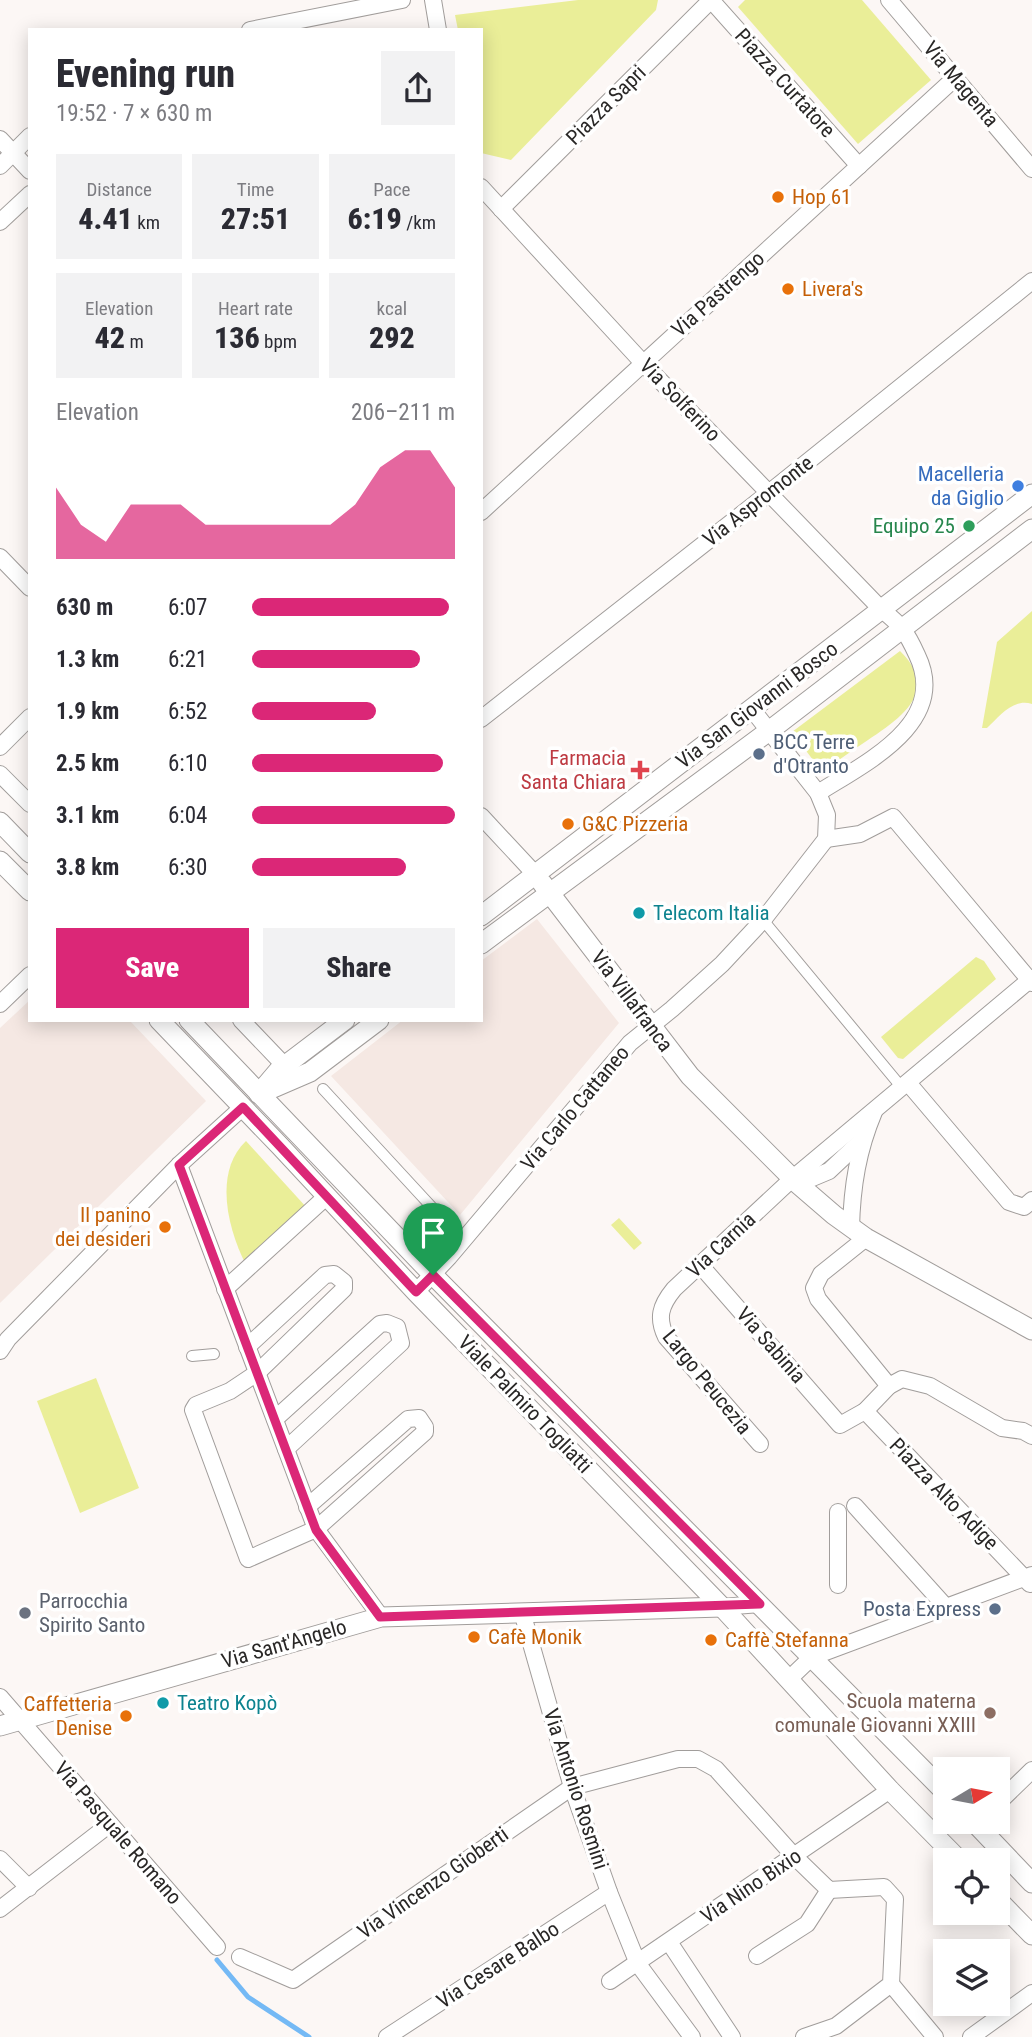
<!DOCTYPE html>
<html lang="en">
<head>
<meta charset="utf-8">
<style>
	:root { --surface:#fff; --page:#f2f2f3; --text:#2b2b33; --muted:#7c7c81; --accent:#db2777 }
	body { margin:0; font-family:"Roboto Condensed",sans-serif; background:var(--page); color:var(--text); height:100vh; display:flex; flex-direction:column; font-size:26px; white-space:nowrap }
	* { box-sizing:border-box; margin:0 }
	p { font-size:23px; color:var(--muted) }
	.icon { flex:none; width:38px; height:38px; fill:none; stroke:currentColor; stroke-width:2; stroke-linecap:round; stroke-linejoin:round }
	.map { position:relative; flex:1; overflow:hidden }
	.side { position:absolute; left:28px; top:28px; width:455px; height:994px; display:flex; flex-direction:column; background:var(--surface); border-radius:0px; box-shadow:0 4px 18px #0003 }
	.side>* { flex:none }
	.needle { width:46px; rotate:80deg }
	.fabs { position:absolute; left:933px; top:1757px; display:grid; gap:14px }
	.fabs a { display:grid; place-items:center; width:77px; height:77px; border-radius:0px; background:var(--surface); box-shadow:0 4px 18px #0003; font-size:35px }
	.pin { position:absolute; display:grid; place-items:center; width:60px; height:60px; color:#fff; margin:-72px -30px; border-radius:50% 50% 50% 0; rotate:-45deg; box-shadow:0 0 7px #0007 }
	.pin .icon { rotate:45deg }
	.round { display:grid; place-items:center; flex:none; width:74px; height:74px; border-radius:0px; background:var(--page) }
	.head { display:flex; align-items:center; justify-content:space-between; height:119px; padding:0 28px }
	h1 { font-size:38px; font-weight:800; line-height:52px }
	.stats { display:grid; grid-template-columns:repeat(3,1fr); gap:10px; height:119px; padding:7px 28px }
	.stats div { display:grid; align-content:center; border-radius:0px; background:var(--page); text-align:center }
	.stats b { font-size:30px; font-weight:800 }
	.stats small { font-size:19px; font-weight:400 }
	.stats p { font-size:19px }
	.chart { height:196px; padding:14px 28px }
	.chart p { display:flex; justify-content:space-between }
	.chart svg { width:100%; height:126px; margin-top:7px; fill:var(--accent); opacity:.7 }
	.primary-button { display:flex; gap:14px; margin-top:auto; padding:14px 28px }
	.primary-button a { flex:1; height:80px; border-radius:0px; background:var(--accent); color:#fff; font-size:28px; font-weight:800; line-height:80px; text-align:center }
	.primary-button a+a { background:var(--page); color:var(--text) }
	ul { padding:0 28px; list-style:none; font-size:23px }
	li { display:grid; grid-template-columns:112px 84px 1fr; align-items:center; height:52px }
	li i { height:18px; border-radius:9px; background:var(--accent) }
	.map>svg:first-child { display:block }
</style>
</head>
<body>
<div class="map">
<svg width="1032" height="2037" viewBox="0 0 1032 2037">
	<rect width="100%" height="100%" fill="#fcf7f5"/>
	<g fill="#f5e8e3">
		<path d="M537 919 619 1023 460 1215 331 1076 403 1020H481V961Z"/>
		<path d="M30 1000V1020H129L206 1101 0 1303V1028Z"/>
	</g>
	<g fill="#eaee98">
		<path d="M578 0H658L656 10 511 160 481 153V30H458L455 15Z"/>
		<path d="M745 0H862L931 80 858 144 738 7Z"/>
		<path d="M1032 611V704C1013 698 1000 716 987 728H982L997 642Z"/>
		<path d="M900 651C941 691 901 718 868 740 852 751 837 761 822 772L792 732Z"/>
		<path d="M976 957 984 961 996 979 903 1059 898 1058 881 1037Z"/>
		<path d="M246 1141 307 1208 246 1265C228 1230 213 1172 246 1141Z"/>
		<path d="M619 1218 642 1243 634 1250 611 1225Z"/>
		<path d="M96 1378 139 1488 80 1513 37 1401Z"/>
	</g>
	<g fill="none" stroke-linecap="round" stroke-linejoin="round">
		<path stroke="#74b9f5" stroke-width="5" d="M217 1960 248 1997 309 2037"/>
		<defs>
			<g id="pedestrian">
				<path d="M763 920 903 1089"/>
				<path d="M323 1089 463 1241"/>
				<path d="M192 1356 214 1354"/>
			</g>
			<g id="minor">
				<path d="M433 0 438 30"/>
				<path d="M711 0 859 166"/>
				<path d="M889 0 1032 169"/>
				<path d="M250 30 402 0"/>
				<path d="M0 139 30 171"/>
				<path d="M0 166 30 136"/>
				<path d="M481 187 643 363 881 609C902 626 906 631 917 655 950 723 865 763 818 793"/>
				<path d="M501 209 711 0"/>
				<path d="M0 222 30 194"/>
				<path d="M481 512 955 78"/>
				<path d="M0 557 30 588"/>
				<path d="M481 719 770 492 1032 281"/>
				<path d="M0 747 30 717"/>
				<path d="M0 774 30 804"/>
				<path d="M481 816 535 874"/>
				<path d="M826 839 860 834 893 817 1032 983"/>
				<path d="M0 1004 30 975"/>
				<path d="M241 1020 285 1066"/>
				<path d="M909 1084 1009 1202 1024 1207 1032 1200"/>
				<path d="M179 1165 316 1529 381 1617"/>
				<path d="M798 1184 829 1171 863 1139"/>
				<path d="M851 1228C852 1186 858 1150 874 1112"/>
				<path d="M866 1238 821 1274 814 1288 818 1299 889 1386"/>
				<path d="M701 1266 840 1425 865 1411 889 1386 902 1379 930 1386 1002 1428 1023 1431 1032 1436"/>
				<path d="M225 1289 327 1196"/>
				<path d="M416 1292 449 1257 630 1043 672 1009 722 964 763 920 826 839 827 815 818 793 751 708"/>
				<path d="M247 1347 325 1275 334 1274 344 1282V1289L257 1373 230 1391 196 1405 193 1410 248 1559 316 1529 425 1432V1427L419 1418 408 1419 307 1507"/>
				<path d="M0 1351 8 1339 179 1165 243 1107"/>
				<path d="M865 1411 1030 1584"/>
				<path d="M275 1419 380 1324 387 1323 397 1327 401 1343 286 1449"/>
				<path d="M760 1444 666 1337C657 1318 660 1306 674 1289L792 1179 1032 978"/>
				<path d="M855 1506 946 1607"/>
				<path d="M838 1512V1585"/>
				<path d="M722 1607 760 1604"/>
				<path d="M522 1612 572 1787 609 1892 638 1964 692 2037"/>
				<path d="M789 1679 812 1657 1032 1575"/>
				<path d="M0 1697 217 1947"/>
				<path d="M998 1803 1032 1770"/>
				<path d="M0 1859 29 1888"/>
				<path d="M0 1909 110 1824"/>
				<path d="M669 1942 732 2037"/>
				<path d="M757 1956 807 1924 829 1890"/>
				<path d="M240 1957 293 1980 572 1787 678 1759H698L716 1769 794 1856 829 1890 884 1887 895 1899 891 1984 836 2026 804 2037"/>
				<path d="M610 1981 890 1790"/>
				<path d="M891 1984 935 2037"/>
				<path d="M387 2037 609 1892"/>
				<path d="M971 2037 1032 1993"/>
			</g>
			<g id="tertiary">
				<path d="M0 822 30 853"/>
				<path d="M0 861 30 891"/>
				<path d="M542 883 690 1076 798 1184 834 1215 866 1238 1032 1330"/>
				<path d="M481 916 1032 494"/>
				<path d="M481 944 769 731 1032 529"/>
				<path d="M159 1020 280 1146 416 1292 722 1607 890 1790 959 1860"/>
				<path d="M189 1020 433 1275 945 1792"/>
				<path d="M262 1090 279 1070 345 1020"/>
				<path d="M259 1094 310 1072 379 1020"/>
				<path d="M0 1726 381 1617 722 1607"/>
				<path d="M974 1822 1032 1883"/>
				<path d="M998 1900 1032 1935"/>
			</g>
		</defs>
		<use href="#pedestrian" stroke="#a19d9b" stroke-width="12"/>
		<use href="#minor" stroke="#a19d9b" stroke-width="18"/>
		<use href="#tertiary" stroke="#a19d9b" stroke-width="21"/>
		<use href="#pedestrian" stroke="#fff" stroke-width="10"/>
		<use href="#minor" stroke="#fff" stroke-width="16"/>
		<use href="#tertiary" stroke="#fff" stroke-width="19"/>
	</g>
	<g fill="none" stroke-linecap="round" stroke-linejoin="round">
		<defs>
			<path id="route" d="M243 1107 416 1292 433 1275 760 1604 380 1617 316 1530 179 1165Z"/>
		</defs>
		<use href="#route" stroke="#fff" stroke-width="14"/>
		<use href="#route" stroke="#db2777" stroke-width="9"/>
	</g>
	<g fill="#e8710a" stroke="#fff" stroke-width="2.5">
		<circle cx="778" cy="197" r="7"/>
		<circle cx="788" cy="289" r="7"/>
		<circle cx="568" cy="824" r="7"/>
		<circle cx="165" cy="1227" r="7"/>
		<circle cx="474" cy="1637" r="7"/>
		<circle cx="711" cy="1640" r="7"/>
		<circle cx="126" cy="1716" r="7"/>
	</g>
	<circle fill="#3f7fe0" stroke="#fff" stroke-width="2.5" cx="1018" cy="486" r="7"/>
	<circle fill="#2e9e5b" stroke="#fff" stroke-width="2.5" cx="969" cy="526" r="7"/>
	<g fill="#5c6f8a" stroke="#fff" stroke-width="2.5">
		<circle cx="759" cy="754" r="7"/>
		<circle cx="995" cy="1609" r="7"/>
	</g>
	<path fill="#e0444e" stroke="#fff" stroke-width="2.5" d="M636.5 759.5h7v7h7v7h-7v7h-7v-7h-7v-7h7z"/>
	<g fill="#0f9aa8" stroke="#fff" stroke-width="2.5">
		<circle cx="639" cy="913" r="7"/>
		<circle cx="163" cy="1703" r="7"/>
	</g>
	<circle fill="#6b7280" stroke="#fff" stroke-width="2.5" cx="25" cy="1613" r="7"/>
	<circle fill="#8d6e63" stroke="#fff" stroke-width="2.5" cx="990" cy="1713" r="7"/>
	<g text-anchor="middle" stroke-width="7" stroke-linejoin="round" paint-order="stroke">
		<g font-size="21" fill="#292726" stroke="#fff">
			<text transform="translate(785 83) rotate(48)" y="7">Piazza Curtatore</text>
			<text transform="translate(961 84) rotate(50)" y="7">Via Magenta</text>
			<text transform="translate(606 105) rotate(-45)" y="7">Piazza Sapri</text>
			<text transform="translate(718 294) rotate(-42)" y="7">Via Pastrengo</text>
			<text transform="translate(680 400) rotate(46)" y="7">Via Solferino</text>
			<text transform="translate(758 501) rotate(-38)" y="7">Via Aspromonte</text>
			<text transform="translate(757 705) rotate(-37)" y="7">Via San Giovanni Bosco</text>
			<text transform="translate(632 1001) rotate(53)" y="7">Via Villafranca</text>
			<text transform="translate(575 1108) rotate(-50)" y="7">Via Carlo Cattaneo</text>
			<text transform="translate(721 1245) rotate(-43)" y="7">Via Carnia</text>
			<text transform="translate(771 1345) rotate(49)" y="7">Via Sabinia</text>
			<text transform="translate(707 1382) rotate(51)" y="7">Largo Peucezia</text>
			<text transform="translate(525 1404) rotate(46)" y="7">Viale Palmiro Togliatti</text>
			<text transform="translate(944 1494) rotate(46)" y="7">Piazza Alto Adige</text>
			<text transform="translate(284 1644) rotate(-16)" y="7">Via Sant'Angelo</text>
			<text transform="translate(576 1789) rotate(72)" y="7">Via Antonio Rosmini</text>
			<text transform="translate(118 1833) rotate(49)" y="7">Via Pasquale Romano</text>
			<text transform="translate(433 1883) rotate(-35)" y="7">Via Vincenzo Gioberti</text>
			<text transform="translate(751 1886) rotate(-34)" y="7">Via Nino Bixio</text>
			<text transform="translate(498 1965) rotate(-33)" y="7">Via Cesare Balbo</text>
		</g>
		<g font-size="21" fill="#c56008" stroke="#fff" text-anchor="start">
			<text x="792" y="204">Hop 61</text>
			<text x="802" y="296">Livera's</text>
			<text x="582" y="831">G&amp;C Pizzeria</text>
			<text x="151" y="1222" text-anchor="end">Il panino<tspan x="151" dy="24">dei desideri</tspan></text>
			<text x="488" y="1644">Cafè Monik</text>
			<text x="725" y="1647">Caffè Stefanna</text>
			<text x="112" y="1711" text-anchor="end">Caffetteria<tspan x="112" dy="24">Denise</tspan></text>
		</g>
		<g font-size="21" fill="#366cbe" stroke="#fff" text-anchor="end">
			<text x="1004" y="481">Macelleria<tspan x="1004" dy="24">da Giglio</tspan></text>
		</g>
		<g font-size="21" fill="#27864d" stroke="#fff" text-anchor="end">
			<text x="955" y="533">Equipo 25</text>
		</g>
		<g font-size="21" fill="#4e5e75" stroke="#fff" text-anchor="start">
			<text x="773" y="749">BCC Terre<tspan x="773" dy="24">d'Otranto</tspan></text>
			<text x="981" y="1616" text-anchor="end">Posta Express</text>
		</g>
		<g font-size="21" fill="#be3a42" stroke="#fff" text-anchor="end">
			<text x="626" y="765">Farmacia<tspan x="626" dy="24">Santa Chiara</tspan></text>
		</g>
		<g font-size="21" fill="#0d838f" stroke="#fff" text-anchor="start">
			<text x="653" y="920">Telecom Italia</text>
			<text x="177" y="1710">Teatro Kopò</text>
		</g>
		<g font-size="21" fill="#5b616d" stroke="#fff" text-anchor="start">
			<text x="39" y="1608">Parrocchia<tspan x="39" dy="24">Spirito Santo</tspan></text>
		</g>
		<g font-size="21" fill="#785e54" stroke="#fff" text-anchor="end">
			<text x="976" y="1708">Scuola materna<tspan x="976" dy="24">comunale Giovanni XXIII</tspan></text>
		</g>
	</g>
</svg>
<div class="fabs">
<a><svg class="needle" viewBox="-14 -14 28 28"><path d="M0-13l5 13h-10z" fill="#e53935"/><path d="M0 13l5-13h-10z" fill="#7c7c81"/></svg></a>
<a><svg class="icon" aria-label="locate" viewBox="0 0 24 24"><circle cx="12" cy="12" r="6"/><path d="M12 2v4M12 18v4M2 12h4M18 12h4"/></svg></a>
<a><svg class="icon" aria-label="layers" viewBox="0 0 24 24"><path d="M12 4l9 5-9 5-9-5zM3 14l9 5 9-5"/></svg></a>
</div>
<div class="pin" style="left:433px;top:1275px;background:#1e9e55"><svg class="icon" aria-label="arrive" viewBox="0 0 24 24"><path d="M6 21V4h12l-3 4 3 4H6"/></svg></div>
<section class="side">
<div class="head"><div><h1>Evening run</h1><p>19:52 · 7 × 630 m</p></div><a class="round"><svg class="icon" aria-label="share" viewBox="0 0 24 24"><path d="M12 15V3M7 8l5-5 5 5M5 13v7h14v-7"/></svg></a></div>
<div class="stats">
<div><p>Distance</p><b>4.41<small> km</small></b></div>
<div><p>Time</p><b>27:51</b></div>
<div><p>Pace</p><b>6:19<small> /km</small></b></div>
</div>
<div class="stats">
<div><p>Elevation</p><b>42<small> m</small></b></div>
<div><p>Heart rate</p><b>136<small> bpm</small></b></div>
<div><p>kcal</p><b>292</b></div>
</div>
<div class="chart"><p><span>Elevation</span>206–211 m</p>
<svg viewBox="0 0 160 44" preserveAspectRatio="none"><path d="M0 44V19L10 32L20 38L30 25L40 25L50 25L60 32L70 32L80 32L90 32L100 32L110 32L120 25L130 12L140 6L150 6L160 19V44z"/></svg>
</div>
<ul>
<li><b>630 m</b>6:07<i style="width:97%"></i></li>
<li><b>1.3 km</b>6:21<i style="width:83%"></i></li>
<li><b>1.9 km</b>6:52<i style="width:61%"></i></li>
<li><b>2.5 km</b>6:10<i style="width:94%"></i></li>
<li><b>3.1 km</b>6:04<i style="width:100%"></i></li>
<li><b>3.8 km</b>6:30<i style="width:76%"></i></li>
</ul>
<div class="primary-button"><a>Save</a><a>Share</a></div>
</section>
</div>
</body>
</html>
